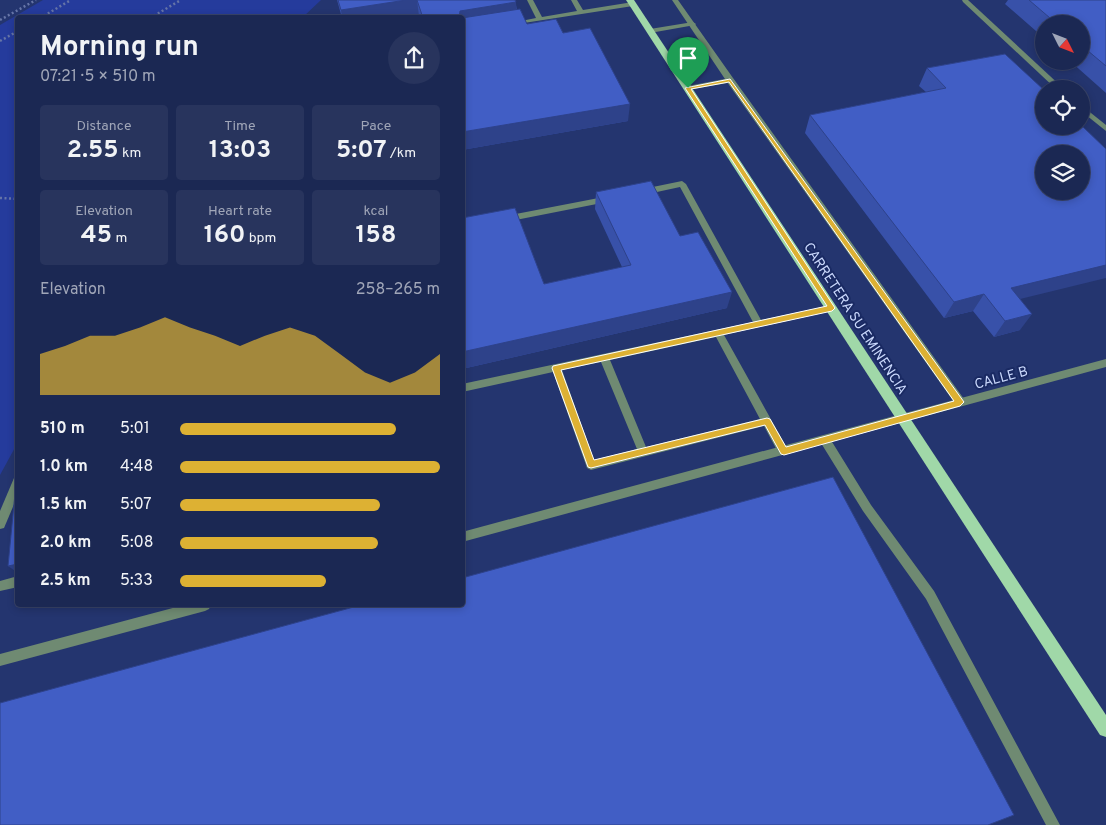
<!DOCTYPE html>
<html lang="en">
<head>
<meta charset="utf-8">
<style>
	:root { --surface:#1b2853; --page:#28345d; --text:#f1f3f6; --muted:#a0a6b8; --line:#39446a; --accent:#ddb133 }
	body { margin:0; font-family:Overpass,sans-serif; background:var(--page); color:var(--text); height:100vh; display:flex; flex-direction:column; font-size:19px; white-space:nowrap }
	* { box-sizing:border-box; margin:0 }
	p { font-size:16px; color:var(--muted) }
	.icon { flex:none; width:28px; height:28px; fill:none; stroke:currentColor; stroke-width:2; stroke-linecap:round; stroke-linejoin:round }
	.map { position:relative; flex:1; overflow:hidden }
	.sheet { position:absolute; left:15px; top:15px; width:450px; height:592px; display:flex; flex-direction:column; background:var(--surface); border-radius:5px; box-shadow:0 2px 8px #0003,0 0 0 1px var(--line) }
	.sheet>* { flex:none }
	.needle { width:32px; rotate:132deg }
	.buttons { position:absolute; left:1035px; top:15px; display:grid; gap:10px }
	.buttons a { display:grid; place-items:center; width:55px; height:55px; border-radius:50%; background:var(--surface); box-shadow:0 2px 8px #0003,0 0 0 1px var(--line); font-size:25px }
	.pin { position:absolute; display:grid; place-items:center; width:42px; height:42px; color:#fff; margin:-51px -21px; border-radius:50% 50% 50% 0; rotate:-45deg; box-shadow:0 0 5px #0007 }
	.pin .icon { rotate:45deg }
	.round { display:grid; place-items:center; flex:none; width:52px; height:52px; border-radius:26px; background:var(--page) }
	.overview { display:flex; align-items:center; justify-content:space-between; height:85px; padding:0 25px }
	h1 { font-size:28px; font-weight:700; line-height:38px }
	.stats { display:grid; grid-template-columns:repeat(3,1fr); gap:8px; height:85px; padding:5px 25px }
	.stats div { display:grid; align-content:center; border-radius:5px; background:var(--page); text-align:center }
	.stats b { font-size:25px; font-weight:700 }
	.stats small { font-size:14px; font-weight:400 }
	.stats p { font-size:14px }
	.chart { height:140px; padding:10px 25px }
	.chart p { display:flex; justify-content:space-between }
	.chart svg { width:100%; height:90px; margin-top:5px; fill:var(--accent); opacity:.7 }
	ul { padding:0 25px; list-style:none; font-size:16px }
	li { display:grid; grid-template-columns:80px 60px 1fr; align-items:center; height:38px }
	li i { height:12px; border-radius:6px; background:var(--accent) }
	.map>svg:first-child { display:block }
</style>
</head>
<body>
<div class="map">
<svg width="1106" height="825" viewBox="0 0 1106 825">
	<rect width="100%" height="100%" fill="#24356f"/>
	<path fill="#253b9c" d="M43 0H321L303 17 18 18V442L0 475V25Z"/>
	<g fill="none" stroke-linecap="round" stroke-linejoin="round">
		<g stroke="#6675a7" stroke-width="2.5" stroke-dasharray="2 2.5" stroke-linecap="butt">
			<path d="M40 18 71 0"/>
			<path d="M150 18 181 0"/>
			<path d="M0 20 36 0"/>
			<path d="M0 41 18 31"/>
			<path d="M0 198 18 199"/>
		</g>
		<g fill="#6f8a72" fill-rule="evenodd">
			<path d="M527 0H533L542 17 577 11 571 0H577L583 10 633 2 636 4 633 6 511 25V23L536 18Z"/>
			<path d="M672 0H678L733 78 964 399 965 402 964 405H956L727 82Z"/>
			<path d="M682 181 686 184 761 320 832 305 837 308 832 311 724 335 787 448 788 451 787 454 783 455 779 454 764 426 591 470 587 468 586 465 553 372 462 392V384L753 322 680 187 643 195 639 192 643 189ZM716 337 760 419 646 447 610 360ZM601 362 637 449 594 460 562 370Z"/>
			<path d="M609 196 613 199 612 201 505 222 501 219 505 216Z"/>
			<path d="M825 436 829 437 871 505 934 591 1060 825H1046L926 599 863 511 821 443 820 440 821 437Z"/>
			<path d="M18 477V495L4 528 0 529V511L14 478Z"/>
			<path d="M18 576V587L0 591V581Z"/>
		</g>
		<g fill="#6f8a72" fill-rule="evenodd">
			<path d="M962 0H968L1064 89H1056L963 2Z"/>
			<path d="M693 22 696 24 695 25 650 33 647 31 650 29Z"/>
			<path d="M730 78 734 80 733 82 688 90 684 88 688 86Z"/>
			<path d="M1081 105 1106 125V131L1081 111Z"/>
			<path d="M1106 359V367L462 542V532Z"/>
			<path d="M184 605H211L209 609 205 611 0 666V654Z"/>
		</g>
		<path fill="#a0d8a8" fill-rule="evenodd" d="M626 0H634L1106 715V737L1100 735Z"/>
	</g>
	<g fill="#3851a9">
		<path d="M337 0H515L517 10 527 24 563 33 628 121 462 150V18H419V16L407 18H342Z"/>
		<path d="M1008 0H1106V93L1070 61H1081V24H1044V38L1005 4Z"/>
		<path d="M1005 54 1020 299V330L994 337 973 311 944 318 805 133 810 115 926 92 919 86 927 68Z"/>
		<path d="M596 192 680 236 727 308 462 369V218L544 284 622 267 595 209Z"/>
	</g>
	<g fill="#2e428a">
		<path d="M406 0H417L419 16 407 18H342L341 10Z"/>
		<path d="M516 2 517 19 459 18 460 11Z"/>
		<path d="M630 104 628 121 462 150V132Z"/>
		<path d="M1106 265V278L1000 304 1011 288Z"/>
		<path d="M732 292 727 308 462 369V352Z"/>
		<path d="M984 294 973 311 944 318 954 302Z"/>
		<path d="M1032 314 1020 330 994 337 1005 321Z"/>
		<path d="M18 564V573L8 566Z"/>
	</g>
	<g fill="#415ec5" stroke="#2e428a" fill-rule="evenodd">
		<path d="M338 0H406L341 10Z"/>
		<path d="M417 0H515L516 2 460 11 459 18H423Z"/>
		<path d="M1029 0H1106V66L1081 45V24H1057Z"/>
		<path d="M520 9 527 24 556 19 563 33 590 28 630 104 462 132V18Z"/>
		<path d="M1005 54 1044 90V126H1081V125L1106 149V265L1011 288 1032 314 1005 321 984 294 954 302 810 115 946 88 927 68ZM1044 154H1081V191H1044Z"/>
		<path d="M651 181 680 236 698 232 732 292 462 352V218L515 208 544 284 631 265 596 192Z"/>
		<path d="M18 463V564L8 566Z"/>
		<path d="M833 477 1014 815 988 825H0V703L361 605H462V578Z"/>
	</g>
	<path fill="#ddb133" stroke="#fff" fill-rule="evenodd" d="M730 79 964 402 960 406 784 455 781 454 765 425 591 468 588 467 552 368 553 366 827 306 685 88ZM729 82 954 401 786 447 770 419 767 418 594 460 561 370 832 311 835 308 691 89Z"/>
	<g text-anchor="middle" stroke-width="4" stroke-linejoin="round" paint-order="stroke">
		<g font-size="14" fill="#cad8fc" stroke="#1a2a63">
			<text transform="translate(856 318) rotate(57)" y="5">CARRETERA SU EMINENCIA</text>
			<text transform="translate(1001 377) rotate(-15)" y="5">CALLE B</text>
		</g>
	</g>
</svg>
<div class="buttons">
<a><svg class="needle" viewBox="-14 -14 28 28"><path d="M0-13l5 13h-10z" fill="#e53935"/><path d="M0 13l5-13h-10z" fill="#a0a6b8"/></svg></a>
<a><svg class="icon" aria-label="locate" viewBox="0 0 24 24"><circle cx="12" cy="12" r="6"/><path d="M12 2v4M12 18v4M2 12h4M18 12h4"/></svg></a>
<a><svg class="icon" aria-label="layers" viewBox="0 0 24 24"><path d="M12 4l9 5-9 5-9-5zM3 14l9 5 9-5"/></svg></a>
</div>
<div class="pin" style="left:688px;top:88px;background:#1e9e55"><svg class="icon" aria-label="arrive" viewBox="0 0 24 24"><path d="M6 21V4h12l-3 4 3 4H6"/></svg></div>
<section class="sheet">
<div class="overview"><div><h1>Morning run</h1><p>07:21 · 5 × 510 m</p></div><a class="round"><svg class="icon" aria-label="share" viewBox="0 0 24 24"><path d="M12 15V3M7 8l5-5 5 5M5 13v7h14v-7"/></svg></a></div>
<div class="stats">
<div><p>Distance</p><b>2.55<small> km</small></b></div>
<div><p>Time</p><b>13:03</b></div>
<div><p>Pace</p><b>5:07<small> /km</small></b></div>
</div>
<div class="stats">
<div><p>Elevation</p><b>45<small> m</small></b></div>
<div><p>Heart rate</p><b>160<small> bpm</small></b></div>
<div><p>kcal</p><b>158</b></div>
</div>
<div class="chart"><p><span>Elevation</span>258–265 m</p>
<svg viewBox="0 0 160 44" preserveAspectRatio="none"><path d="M0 44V24L10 20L20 15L30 15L40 11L50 6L60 11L70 15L80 20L90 15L100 11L110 15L120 24L130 33L140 38L150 33L160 24V44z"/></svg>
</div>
<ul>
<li><b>510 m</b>5:01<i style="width:83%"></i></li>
<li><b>1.0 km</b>4:48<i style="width:100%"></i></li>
<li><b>1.5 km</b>5:07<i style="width:77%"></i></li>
<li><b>2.0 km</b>5:08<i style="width:76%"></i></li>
<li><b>2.5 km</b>5:33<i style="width:56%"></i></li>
</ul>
</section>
</div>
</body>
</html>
